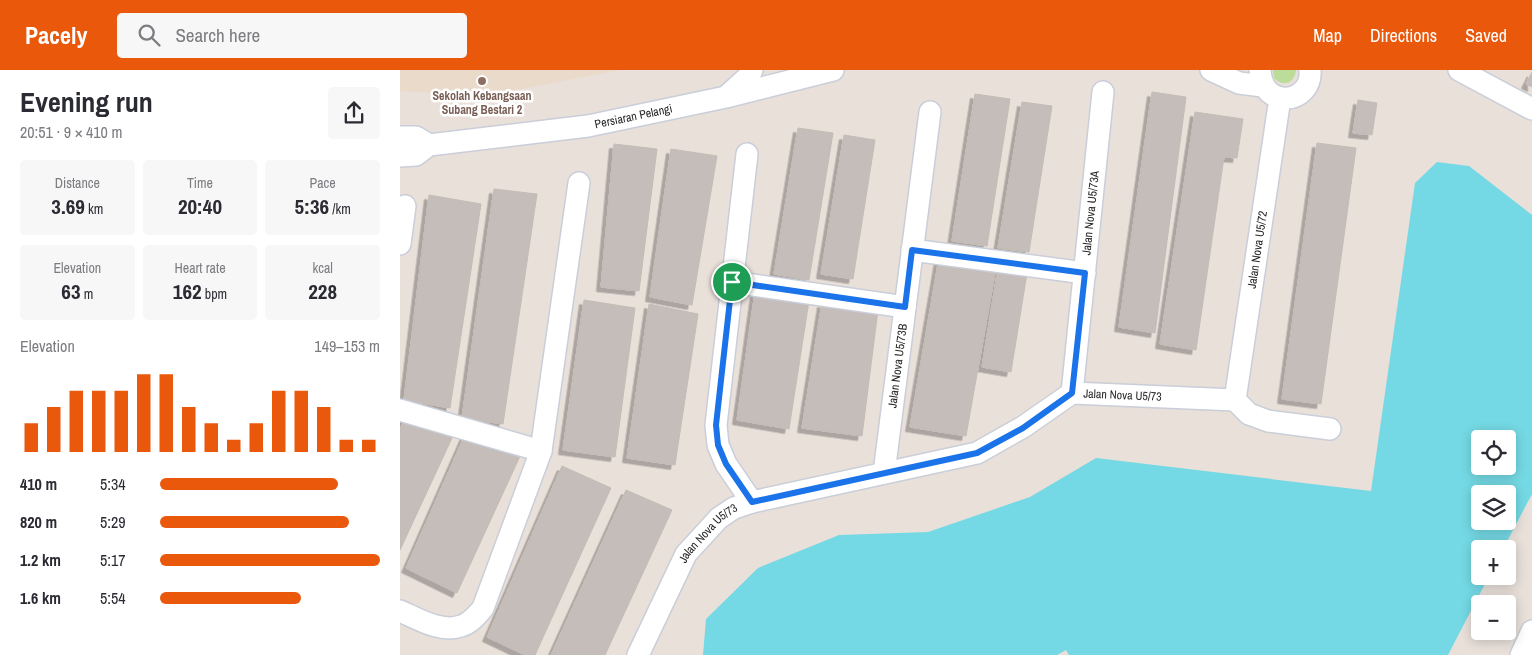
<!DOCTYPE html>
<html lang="en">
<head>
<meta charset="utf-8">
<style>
	:root { --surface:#fff; --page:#f7f7f7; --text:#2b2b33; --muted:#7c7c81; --accent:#ea580c }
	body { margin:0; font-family:"Archivo Narrow",sans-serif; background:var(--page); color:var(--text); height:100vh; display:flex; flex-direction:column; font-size:19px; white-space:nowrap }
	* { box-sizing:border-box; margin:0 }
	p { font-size:16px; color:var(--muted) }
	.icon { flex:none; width:28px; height:28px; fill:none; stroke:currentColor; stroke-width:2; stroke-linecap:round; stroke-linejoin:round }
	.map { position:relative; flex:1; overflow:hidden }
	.sheet { display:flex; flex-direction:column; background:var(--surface); width:400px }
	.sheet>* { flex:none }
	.fabs { position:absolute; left:1071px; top:360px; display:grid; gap:10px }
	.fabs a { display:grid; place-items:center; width:45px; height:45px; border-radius:5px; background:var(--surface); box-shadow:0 2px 12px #0003; font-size:25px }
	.pin { position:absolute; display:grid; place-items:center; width:42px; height:42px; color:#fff; margin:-21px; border:2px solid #fff; border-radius:50%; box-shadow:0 1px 5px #0007 }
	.round { display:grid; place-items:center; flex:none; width:52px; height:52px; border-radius:5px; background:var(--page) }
	.head { display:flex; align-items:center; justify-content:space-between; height:85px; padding:0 20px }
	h1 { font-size:28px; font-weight:700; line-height:38px }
	.metrics { display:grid; grid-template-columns:repeat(3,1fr); gap:8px; height:85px; padding:5px 20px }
	.metrics div { display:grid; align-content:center; border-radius:5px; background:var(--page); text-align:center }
	.metrics b { font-size:21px; font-weight:700 }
	.metrics small { font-size:14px; font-weight:400 }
	.metrics p { font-size:14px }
	.chart { height:140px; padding:10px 20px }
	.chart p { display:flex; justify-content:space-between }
	.chart svg { width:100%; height:90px; margin-top:5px; stroke:var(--accent); stroke-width:6 }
	ul { padding:0 20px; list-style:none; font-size:16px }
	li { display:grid; grid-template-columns:80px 60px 1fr; align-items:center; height:38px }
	li i { height:12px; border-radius:6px; background:var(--accent) }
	header { display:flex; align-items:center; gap:30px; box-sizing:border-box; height:70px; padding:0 25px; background:var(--accent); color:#fff }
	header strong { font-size:24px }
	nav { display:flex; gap:28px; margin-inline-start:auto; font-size:18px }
	.search { width:350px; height:45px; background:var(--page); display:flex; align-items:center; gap:12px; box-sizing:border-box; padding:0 18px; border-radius:5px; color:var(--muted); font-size:19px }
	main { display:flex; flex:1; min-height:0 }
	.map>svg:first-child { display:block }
</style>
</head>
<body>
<header>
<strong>Pacely</strong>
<div class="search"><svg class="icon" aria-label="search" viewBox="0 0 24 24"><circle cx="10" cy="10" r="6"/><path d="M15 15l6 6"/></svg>Search here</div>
<nav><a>Map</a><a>Directions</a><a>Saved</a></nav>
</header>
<main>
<section class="sheet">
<div class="head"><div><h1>Evening run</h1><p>20:51 · 9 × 410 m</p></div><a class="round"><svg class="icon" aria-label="share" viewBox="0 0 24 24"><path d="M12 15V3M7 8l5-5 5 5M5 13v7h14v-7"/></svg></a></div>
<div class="metrics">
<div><p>Distance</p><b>3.69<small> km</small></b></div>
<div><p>Time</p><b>20:40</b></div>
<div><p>Pace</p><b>5:36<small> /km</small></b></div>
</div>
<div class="metrics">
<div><p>Elevation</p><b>63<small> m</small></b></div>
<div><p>Heart rate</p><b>162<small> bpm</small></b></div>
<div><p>kcal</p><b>228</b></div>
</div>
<div class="chart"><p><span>Elevation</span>149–153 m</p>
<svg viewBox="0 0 160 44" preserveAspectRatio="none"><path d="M5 44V30M15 44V22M25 44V14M35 44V14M45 44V14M55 44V6M65 44V6M75 44V22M85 44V30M95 44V38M105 44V30M115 44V14M125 44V14M135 44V22M145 44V38M155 44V38"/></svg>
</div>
<ul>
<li><b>410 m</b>5:34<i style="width:81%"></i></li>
<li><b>820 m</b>5:29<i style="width:86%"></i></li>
<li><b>1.2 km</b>5:17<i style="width:100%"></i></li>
<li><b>1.6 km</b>5:54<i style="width:64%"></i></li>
</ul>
</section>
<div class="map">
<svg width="1132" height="585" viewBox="0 0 1132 585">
	<defs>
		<filter id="shadow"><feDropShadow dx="-4.5" dy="4.5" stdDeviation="0" flood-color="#0004"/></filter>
	</defs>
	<rect width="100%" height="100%" fill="#e9e0da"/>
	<path fill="#eadaca" d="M0 0H221L89 25 0 21Z"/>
	<path fill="#bcdc9a" d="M873 0H896C895 13 883 18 874 8Z"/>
	<path fill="#74d9e4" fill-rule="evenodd" d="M1037 92 1069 96 1132 145V424L1103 479H1080V506H1089L1048 585H669L666 580 657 585H303L306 549 358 498 439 465 528 462 630 427 696 388 971 421 1015 113ZM1080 369H1108V396H1080ZM1080 424H1108V451H1080Z"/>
	<g fill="#c4bdba" stroke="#c4bcb4" filter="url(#shadow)">
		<path d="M1132 2V17L1126 14Z"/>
		<path d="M752 22 786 27 755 263 719 257Z"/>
		<path d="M575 24 610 29 587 176 552 171Z"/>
		<path d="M958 30 977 33 972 65 953 63Z"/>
		<path d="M622 32 652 36 629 182 598 178Z"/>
		<path d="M795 42 843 49 837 88 824 87 796 280 760 274Z"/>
		<path d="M398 58 433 63 409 210 374 204Z"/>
		<path d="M444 65 475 70 453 209 421 204Z"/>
		<path d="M917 73 956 78 921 334 882 329Z"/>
		<path d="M214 74 257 79 239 221 201 217Z"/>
		<path d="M271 79 317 86 292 235 250 227Z"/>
		<path d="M94 119 137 124 103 354 62 348Z"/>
		<path d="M29 125 81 134 50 338 4 330Z"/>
		<path d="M539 188 596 197 566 366 510 357Z"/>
		<path d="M598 198 627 203 611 302 582 297Z"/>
		<path d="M355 222 409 231 389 359 337 350Z"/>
		<path d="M184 230 235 238 215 387 163 380Z"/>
		<path d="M422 233 478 240 462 366 402 358Z"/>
		<path d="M249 234 298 244 275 395 227 388Z"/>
		<path d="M5 348 52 368 0 480V359Z"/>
		<path d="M67 360 121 384 57 523 6 498Z"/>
		<path d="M162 396 211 418 135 585H125L87 567Z"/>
		<path d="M226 420 272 440 205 585H151Z"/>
	</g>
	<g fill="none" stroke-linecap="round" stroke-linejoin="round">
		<defs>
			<g id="minor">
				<path d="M811 0 839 13 863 16"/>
				<path d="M860 0C862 41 913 34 910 0"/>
				<path d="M1059 0 1132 39"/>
				<path d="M328 25 349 6 352 0"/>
				<path d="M0 67H16L29 75"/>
				<path d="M347 84 316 355 318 375 326 394 352 432"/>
				<path id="s1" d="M0 86 16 85 29 75 188 56 326 27 433 0"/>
				<path d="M0 174 5 136"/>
				<path d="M512 180 685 203"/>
				<path d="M332 212 505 237"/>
				<path id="s2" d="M672 323 703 22"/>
				<path id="s3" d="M835 330 880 28"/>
				<path d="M835 330 849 344 868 351 930 359"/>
				<path d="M0 340 141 381"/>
				<path id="s4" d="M484 403 530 42"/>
				<path d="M0 541C18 549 41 563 61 556 71 553 77 545 83 538L141 381 179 113"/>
				<path id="s5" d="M238 585 286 484 319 448 334 438 352 432 577 383 623 357 672 323 835 330"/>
				<path d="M1121 585 1132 561"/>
			</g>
		</defs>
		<use href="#minor" stroke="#c9ced9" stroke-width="24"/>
		<use href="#minor" stroke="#fff" stroke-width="21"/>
	</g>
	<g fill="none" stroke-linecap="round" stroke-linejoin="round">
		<defs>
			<path id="route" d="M512 180 685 203 672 323 623 358 577 383 352 432 326 394 318 375 316 355 332 212 505 237Z"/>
		</defs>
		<use href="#route" stroke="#fff" stroke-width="10"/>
		<use href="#route" stroke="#1a73e8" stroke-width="6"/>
	</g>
	<circle fill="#8d6e63" stroke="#fff" stroke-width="2" cx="82" cy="11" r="5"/>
	<g text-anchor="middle" stroke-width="5" stroke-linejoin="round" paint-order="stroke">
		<g font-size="12" font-weight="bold" fill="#785e54" stroke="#fff">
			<text x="82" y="30">Sekolah Kebangsaan<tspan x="82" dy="14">Subang Bestari 2</tspan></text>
		</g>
		<g font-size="12" fill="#282828" stroke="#fff">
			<text dy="4" stroke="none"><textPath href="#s1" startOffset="239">Persiaran Pelangi</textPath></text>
			<text dy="4" stroke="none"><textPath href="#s2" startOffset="181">Jalan Nova U5/73A</textPath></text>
			<text dy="4" stroke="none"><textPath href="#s3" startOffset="152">Jalan Nova U5/72</textPath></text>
			<text dy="4" stroke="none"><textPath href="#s4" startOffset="108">Jalan Nova U5/73B</textPath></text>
			<text dy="4" stroke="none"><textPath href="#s5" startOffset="591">Jalan Nova U5/73</textPath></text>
			<text dy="4" stroke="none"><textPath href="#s5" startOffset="142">Jalan Nova U5/73</textPath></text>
		</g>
	</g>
</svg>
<div class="fabs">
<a><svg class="icon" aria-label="locate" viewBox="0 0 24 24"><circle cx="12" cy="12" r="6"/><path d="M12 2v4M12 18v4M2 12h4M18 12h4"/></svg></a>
<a><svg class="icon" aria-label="layers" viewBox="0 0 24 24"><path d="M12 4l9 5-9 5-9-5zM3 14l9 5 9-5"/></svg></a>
<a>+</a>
<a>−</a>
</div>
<div class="pin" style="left:332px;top:212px;background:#1e9e55"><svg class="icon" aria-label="arrive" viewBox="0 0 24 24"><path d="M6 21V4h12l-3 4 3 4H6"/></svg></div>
</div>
</main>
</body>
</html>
